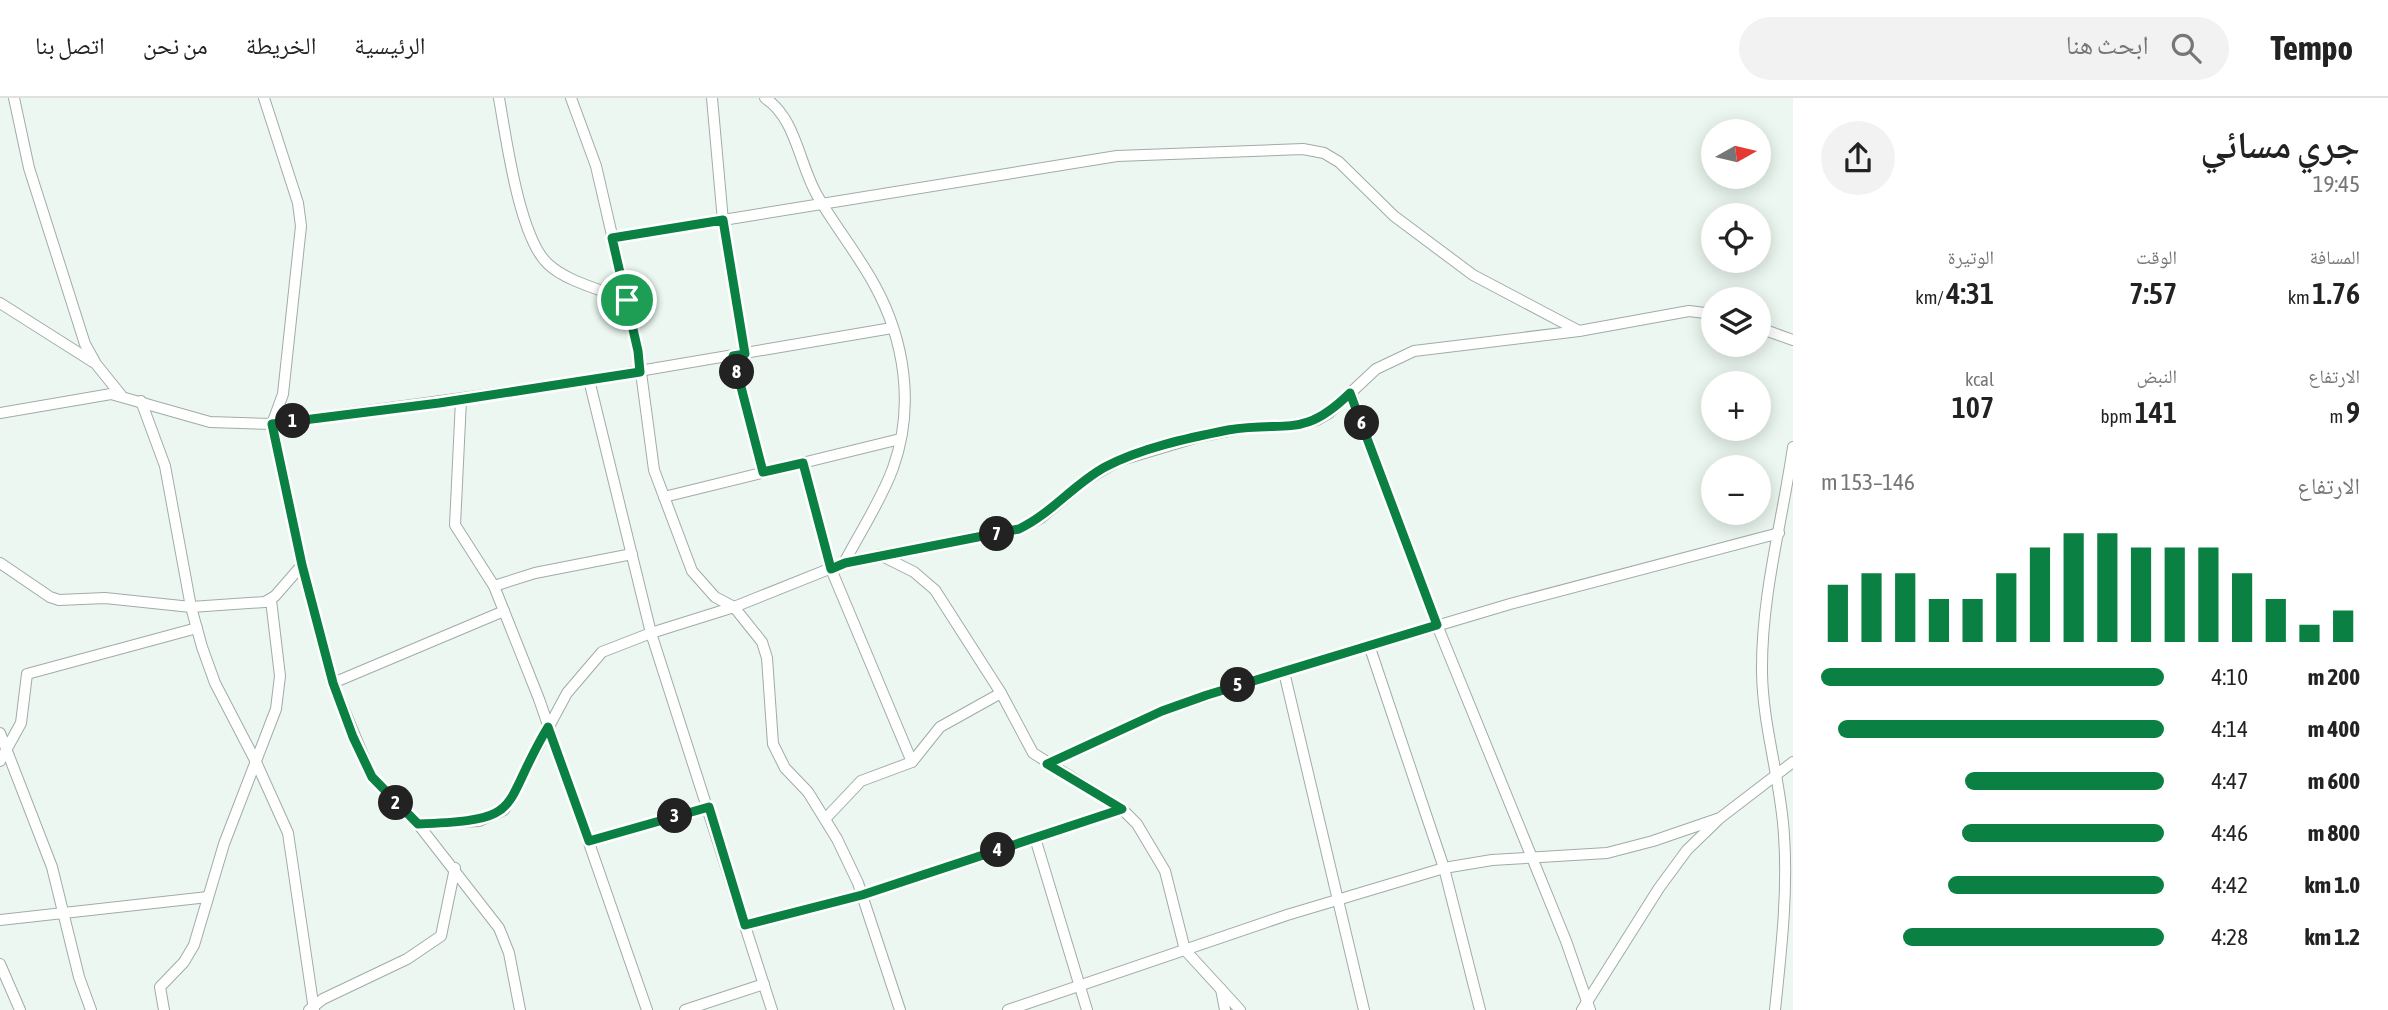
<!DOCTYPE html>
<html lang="ar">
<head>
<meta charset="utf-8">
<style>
	:root { --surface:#fff; --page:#f2f2f2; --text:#222; --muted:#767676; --line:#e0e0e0; --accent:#0b8043 }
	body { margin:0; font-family:"Asap Condensed","Noto Naskh Arabic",sans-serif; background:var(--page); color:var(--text); direction:rtl; height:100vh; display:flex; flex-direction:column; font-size:26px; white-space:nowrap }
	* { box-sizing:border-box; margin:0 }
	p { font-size:23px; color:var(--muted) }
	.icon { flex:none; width:38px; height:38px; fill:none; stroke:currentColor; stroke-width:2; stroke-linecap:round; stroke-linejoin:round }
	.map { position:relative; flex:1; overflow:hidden; direction:ltr }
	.details { display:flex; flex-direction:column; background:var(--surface); width:595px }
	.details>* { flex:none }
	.needle { width:46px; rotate:82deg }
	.fabs { position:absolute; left:1701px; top:21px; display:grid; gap:14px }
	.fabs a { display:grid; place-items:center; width:70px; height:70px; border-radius:50%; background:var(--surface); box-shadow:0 4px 18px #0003; font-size:35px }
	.pin { position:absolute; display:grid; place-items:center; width:60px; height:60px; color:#fff; margin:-30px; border:4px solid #fff; border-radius:50%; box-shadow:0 2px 7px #0007 }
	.km { position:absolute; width:35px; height:35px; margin:-18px; border-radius:50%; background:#222; color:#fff; font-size:19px; line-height:35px; text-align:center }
	.round { display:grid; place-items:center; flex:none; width:74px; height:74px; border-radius:37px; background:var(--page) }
	.overview { display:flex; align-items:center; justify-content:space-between; height:119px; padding:0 28px }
	h1 { font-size:38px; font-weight:600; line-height:52px }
	.figures { display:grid; grid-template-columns:repeat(3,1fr); gap:10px; height:119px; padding:7px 28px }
	.figures div { display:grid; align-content:center }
	.figures b { font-size:30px; font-weight:600 }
	.figures small { font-size:19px; font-weight:400 }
	.figures p { font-size:19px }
	.chart { height:196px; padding:14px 28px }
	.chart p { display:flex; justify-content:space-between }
	.chart svg { width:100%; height:126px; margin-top:7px; stroke:var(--accent); stroke-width:6 }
	ul { padding:0 28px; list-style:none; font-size:23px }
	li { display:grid; grid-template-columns:112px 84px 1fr; align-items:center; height:52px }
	li i { height:18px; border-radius:9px; background:var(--accent) }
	header { display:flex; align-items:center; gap:42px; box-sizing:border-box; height:98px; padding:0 35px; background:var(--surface); border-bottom:2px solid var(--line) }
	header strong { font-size:33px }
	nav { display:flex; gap:38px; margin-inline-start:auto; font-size:24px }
	.search { width:490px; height:63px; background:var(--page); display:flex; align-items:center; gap:18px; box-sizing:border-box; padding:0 24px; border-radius:38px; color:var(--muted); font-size:26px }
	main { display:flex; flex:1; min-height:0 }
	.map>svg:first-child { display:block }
</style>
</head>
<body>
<header>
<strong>Tempo</strong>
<div class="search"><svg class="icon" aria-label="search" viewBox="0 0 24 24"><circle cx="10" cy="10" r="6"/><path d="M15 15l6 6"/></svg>ابحث هنا</div>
<nav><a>الرئيسية</a><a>الخريطة</a><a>من نحن</a><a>اتصل بنا</a></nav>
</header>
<main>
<section class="details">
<div class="overview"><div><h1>جري مسائي</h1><p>19:45</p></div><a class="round"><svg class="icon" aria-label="share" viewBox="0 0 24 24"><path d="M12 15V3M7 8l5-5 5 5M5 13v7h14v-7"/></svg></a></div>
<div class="figures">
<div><p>المسافة</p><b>1.76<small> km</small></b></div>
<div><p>الوقت</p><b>7:57</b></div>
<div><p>الوتيرة</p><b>4:31<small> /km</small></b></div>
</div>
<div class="figures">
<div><p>الارتفاع</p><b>9<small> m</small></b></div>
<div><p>النبض</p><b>141<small> bpm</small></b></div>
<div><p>kcal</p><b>107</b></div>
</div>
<div class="chart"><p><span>الارتفاع</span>146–153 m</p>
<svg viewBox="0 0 160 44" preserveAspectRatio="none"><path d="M5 44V24M15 44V20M25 44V20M35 44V29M45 44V29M55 44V20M65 44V11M75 44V6M85 44V6M95 44V11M105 44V11M115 44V11M125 44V20M135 44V29M145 44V38M155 44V33"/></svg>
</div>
<ul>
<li><b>200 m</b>4:10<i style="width:100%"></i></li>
<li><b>400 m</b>4:14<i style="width:95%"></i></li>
<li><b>600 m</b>4:47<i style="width:58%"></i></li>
<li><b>800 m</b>4:46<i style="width:59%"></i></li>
<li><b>1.0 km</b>4:42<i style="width:63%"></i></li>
<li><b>1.2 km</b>4:28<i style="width:76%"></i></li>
</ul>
</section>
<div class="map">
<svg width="1793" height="912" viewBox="0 0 1793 912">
	<rect width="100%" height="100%" fill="#ebf7f0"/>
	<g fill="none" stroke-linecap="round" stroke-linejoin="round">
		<defs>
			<g id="street">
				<path d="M14 0 29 70 85 246 96 266 121 297"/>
				<path d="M264 0 298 105 301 128 283 296 272 326 302 467 333 585 372 679 418 726 499 830 509 855 520 912"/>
				<path d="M499 0C506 39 519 139 548 166 567 184 603 192 627 202"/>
				<path d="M571 0 596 68 627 202 638 252 654 372 692 473 715 499 734 509 762 544 767 560 773 646 785 670 808 694 837 741 858 785 900 912"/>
				<path d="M712 0 723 123 745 256"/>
				<path d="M765 0C796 20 799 66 817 97 834 127 857 155 874 186 905 242 915 309 893 370 881 403 860 434 844 465"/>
				<path d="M612 140 1117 58 1303 51 1324 55 1339 64 1394 118 1473 177 1579 233"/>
				<path d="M0 205 93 264"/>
				<path d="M1759 230 1793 242"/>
				<path d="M733 258 763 374"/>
				<path d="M589 282 651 535 772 912"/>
				<path d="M1351 295 1437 527 1566 843 1590 912"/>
				<path d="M461 302 455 427 494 488 539 601 647 912"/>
				<path d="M141 303 165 368 191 509 202 549 215 585 256 664 288 735 314 912"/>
				<path d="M0 315 111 296 210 324 272 326 551 288 892 230"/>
				<path d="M803 365 831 471 912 664"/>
				<path d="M664 399 900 341"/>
				<path d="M880 457 914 474 935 492 1001 595 1033 655 1122 711 1137 726 1165 773 1185 852 1240 912"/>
				<path d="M0 465 50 499 59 502 105 500 191 509 265 504 275 498 302 467"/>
				<path d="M494 488 535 475 632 456"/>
				<path d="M1369 547 1444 770 1480 912"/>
				<path d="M1284 574 1364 912"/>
				<path d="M333 585 504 513"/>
				<path d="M0 635 52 769 79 879 91 912"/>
				<path d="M0 663 21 625 27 576 197 530"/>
				<path d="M1047 666 1162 613 1242 586 1510 506 1779 435"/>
				<path d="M826 720 861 683 912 664 940 629 1001 595"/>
				<path d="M418 726 479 723 504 712 567 595 602 554 651 535 734 509 844 465 1019 431 1041 420 1086 382 1118 363 1198 339 1248 329 1299 327 1317 322 1329 315 1376 271 1414 253 1579 233 1689 213 1713 216"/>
				<path d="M1035 740 1087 912"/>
				<path d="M589 743 709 709"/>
				<path d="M0 822 208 799"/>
				<path d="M745 827 862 797 1122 711"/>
				<path d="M0 866 20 912"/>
				<path d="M1221 891 1225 912"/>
				<path d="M164 912 160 889 184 864 194 847 224 746 276 611 280 578 271 502"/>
				<path d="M309 912 323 901 407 861 441 838 455 770"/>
				<path d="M685 912 764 886"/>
				<path d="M1008 912 1287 817 1444 770 1492 762 1607 755 1653 743 1720 720 1793 664"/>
				<path d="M1582 912 1659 790 1687 752 1718 722"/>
				<path d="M1775 912C1781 854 1788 796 1784 737 1781 683 1763 630 1762 575 1761 498 1782 425 1793 349"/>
			</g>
		</defs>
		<use href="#street" stroke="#a1aca5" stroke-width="12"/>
		<use href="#street" stroke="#fff" stroke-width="10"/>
	</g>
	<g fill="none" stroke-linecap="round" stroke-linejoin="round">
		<defs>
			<path id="route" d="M723 122 745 256 733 258 763 374 803 365 831 471 845 465 1019 431C1052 415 1074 386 1105 369 1141 350 1188 340 1228 332 1287 322 1302 342 1350 295L1437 527 1207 597 1162 613 1047 666 1122 711 862 797 745 827 709 709 589 743 548 629C498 712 529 722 418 726L372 679 353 639 333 585 302 467 272 326 439 305 640 274 638 253 612 140Z"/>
		</defs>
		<use href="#route" stroke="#fff" stroke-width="14"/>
		<use href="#route" stroke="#0b8043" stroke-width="9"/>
	</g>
</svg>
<div class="fabs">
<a><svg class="needle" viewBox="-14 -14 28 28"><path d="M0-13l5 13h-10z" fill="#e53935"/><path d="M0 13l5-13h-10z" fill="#767676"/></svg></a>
<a><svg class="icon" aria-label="locate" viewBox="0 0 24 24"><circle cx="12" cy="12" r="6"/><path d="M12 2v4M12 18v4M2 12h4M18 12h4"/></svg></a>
<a><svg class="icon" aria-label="layers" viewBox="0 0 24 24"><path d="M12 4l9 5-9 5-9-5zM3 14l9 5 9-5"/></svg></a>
<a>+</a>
<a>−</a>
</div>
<div class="pin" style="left:627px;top:202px;background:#1e9e55"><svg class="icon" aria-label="arrive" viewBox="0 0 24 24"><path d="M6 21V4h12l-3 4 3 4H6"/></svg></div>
<b class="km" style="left:293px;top:323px">1</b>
<b class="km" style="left:396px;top:705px">2</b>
<b class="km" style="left:675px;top:718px">3</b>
<b class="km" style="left:998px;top:752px">4</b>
<b class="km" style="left:1238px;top:587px">5</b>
<b class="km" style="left:1362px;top:325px">6</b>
<b class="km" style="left:997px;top:436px">7</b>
<b class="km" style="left:737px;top:274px">8</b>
</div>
</main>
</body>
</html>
